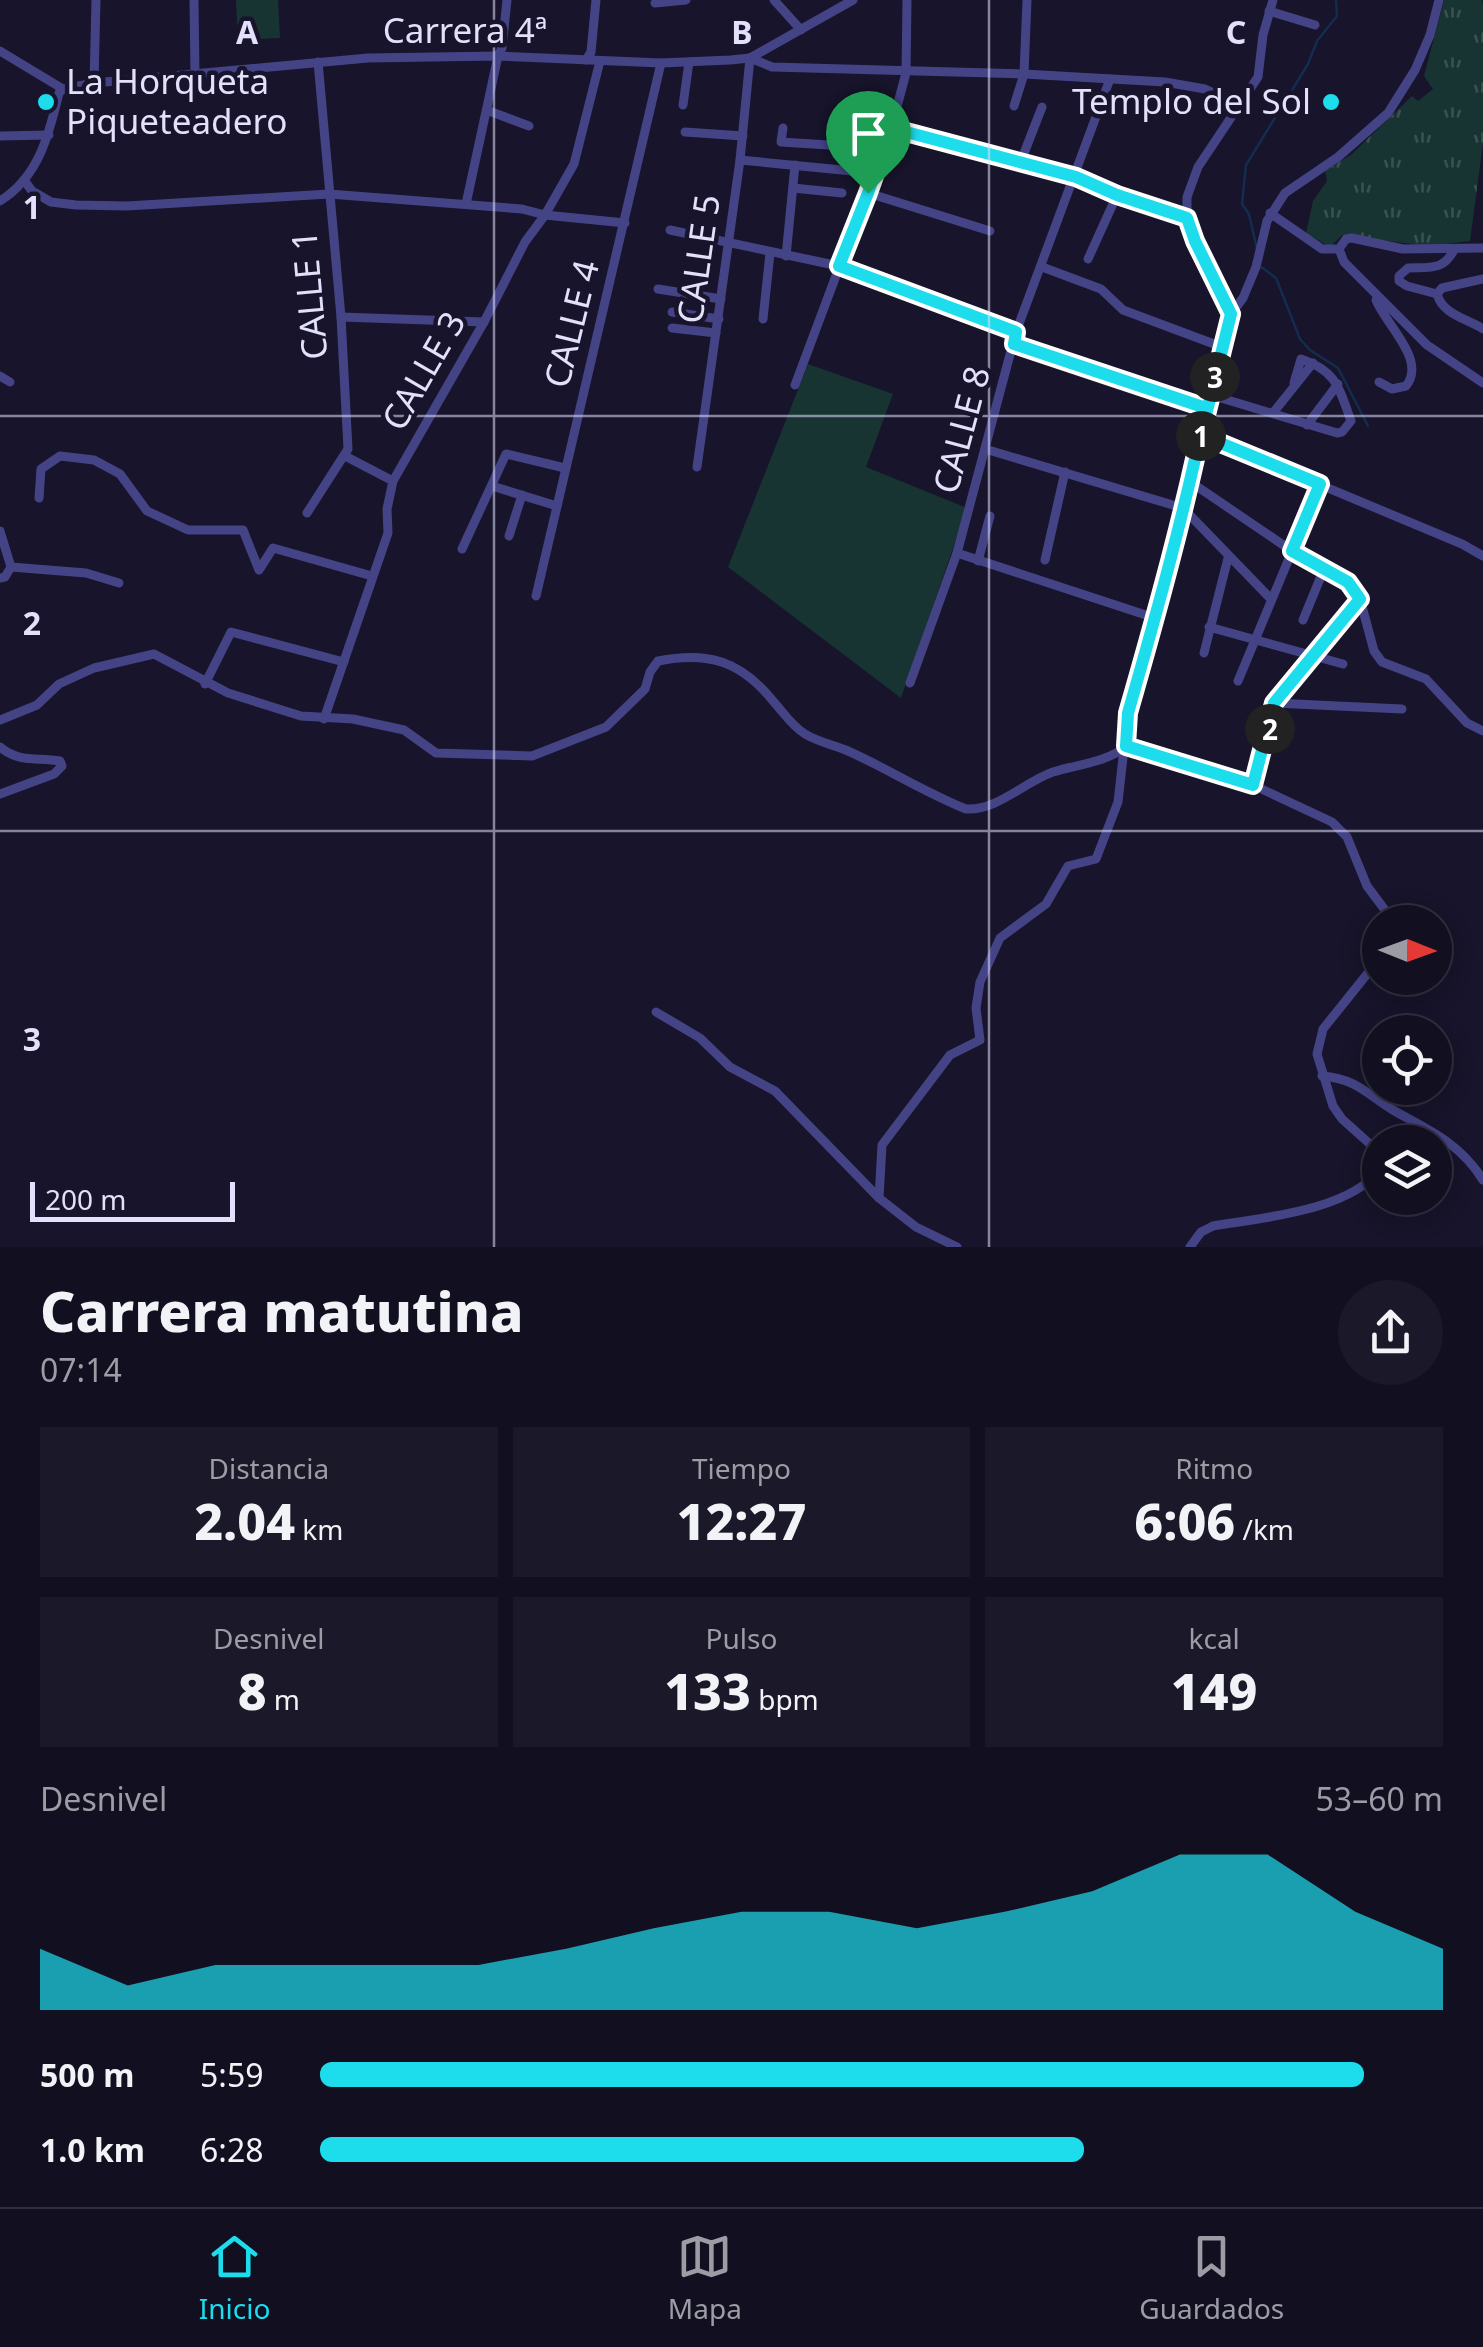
<!DOCTYPE html>
<html lang="es">
<head>
<meta charset="utf-8">
<style>
	:root { --surface:#110f20; --page:#1a1829; --text:#f1f3f6; --muted:#9c9ca5; --line:#302f3e; --accent:#1ddcec }
	body { margin:0; font-family:"Noto Sans",sans-serif; background:var(--page); color:var(--text); height:100vh; display:flex; flex-direction:column; font-size:38px; white-space:nowrap }
	* { box-sizing:border-box; margin:0 }
	p { font-size:32px; color:var(--muted) }
	.icon { flex:none; width:55px; height:55px; fill:none; stroke:currentColor; stroke-width:2; stroke-linecap:round; stroke-linejoin:round }
	.map { position:relative; height:1247px; overflow:hidden }
	.drawer { display:flex; flex-direction:column; background:var(--surface); flex:1 }
	.drawer>* { flex:none }
	.needle { width:65px; rotate:91deg }
	.fabs { position:absolute; left:1362px; top:905px; display:grid; gap:20px }
	.fabs a { display:grid; place-items:center; width:90px; height:90px; border-radius:50%; background:var(--surface); box-shadow:0 5px 25px #0003,0 0 0 2px var(--line); font-size:50px }
	.scale { position:absolute; left:30px; bottom:25px; width:205px; box-sizing:border-box; padding-left:10px; border:5px solid #e3e0fc; border-top:0; font-size:28px; line-height:35px; white-space:nowrap; color:#e3e0fc; -webkit-text-stroke:8px #17142b; paint-order:stroke }
	.pin { position:absolute; display:grid; place-items:center; width:85px; height:85px; color:#fff; margin:-102px -42px; border-radius:50% 50% 50% 0; rotate:-45deg; box-shadow:0 0 10px #0007 }
	.pin .icon { rotate:45deg }
	.km { position:absolute; width:50px; height:50px; margin:-25px; border-radius:50%; background:#222; color:#fff; font-size:28px; line-height:50px; text-align:center }
	.round { display:grid; place-items:center; flex:none; width:105px; height:105px; border-radius:52px; background:var(--page) }
	.summary { display:flex; align-items:center; justify-content:space-between; height:170px; padding:0 40px }
	h1 { font-size:55px; font-weight:800; line-height:75px }
	.figures { display:grid; grid-template-columns:repeat(3,1fr); gap:15px; height:170px; padding:10px 40px }
	.figures div { display:grid; align-content:center; border-radius:0px; background:var(--page); text-align:center }
	.figures b { font-size:50px; font-weight:800 }
	.figures small { font-size:28px; font-weight:400 }
	.figures p { font-size:28px }
	.chart { height:280px; padding:20px 40px }
	.chart p { display:flex; justify-content:space-between }
	.chart svg { width:100%; height:180px; margin-top:10px; fill:var(--accent); opacity:.7 }
	ul { padding:0 40px; list-style:none; font-size:32px }
	li { display:grid; grid-template-columns:160px 120px 1fr; align-items:center; height:75px }
	li i { height:25px; border-radius:12px; background:var(--accent) }
	.tab-bar { display:flex; justify-content:space-around; align-items:center; height:140px; border-top:2px solid var(--line); background:var(--surface); font-size:28px; color:var(--muted) }
	.tab-bar a { display:grid; justify-items:center; gap:5px }
	.tab-bar .selected { color:var(--accent) }
	.map>svg:first-child { display:block }
</style>
</head>
<body>
<div class="map">
<svg width="1483" height="1247" viewBox="0 0 1483 1247">
	<defs>
		<pattern id="park-tufts" width="24" height="20" patternUnits="userSpaceOnUse" patternTransform="scale(2.5)"><rect width="24" height="20" fill="#173433"/><path d="M3 7l-1-3M5 7V3M7 7l1-3M15 17l-1-3M17 17v-4M19 17l1-3" fill="none" stroke="#395151"/></pattern>
	</defs>
	<rect width="100%" height="100%" fill="#17142b"/>
	<g fill="#173433">
		<path d="M236 0H278L280 38 238 40Z"/>
		<path d="M808 364 893 394 866 467 967 508 901 698 728 567Z"/>
	</g>
	<path fill="url(#park-tufts)" d="M1444 0H1482L1483 5V143L1470 241 1428 246 1342 235 1330 247 1306 233 1313 201 1327 181 1325 171 1352 154 1412 96 1418 101 1433 89 1424 76Z"/>
	<g fill="none" stroke-linecap="round" stroke-linejoin="round">
		<g stroke="#142c4e" stroke-width="2.5">
			<path d="M1257 249 1249 214 1242 204 1246 165 1308 64 1317 41 1337 16 1336 0"/>
			<path d="M1261 267 1276 278 1300 339 1310 350 1338 368 1368 426"/>
		</g>
		<g stroke="#444386" stroke-width="9">
			<path d="M194 0 195 74"/>
			<path d="M774 0 801 30"/>
			<path d="M655 3 686 0"/>
			<path d="M1269 11 1315 25"/>
			<path d="M0 51 63 89"/>
			<path d="M750 58 772 67 1024 74 1165 82 1205 89 1241 105"/>
			<path d="M586 60 591 52 596 0"/>
			<path d="M94 83 96 0"/>
			<path d="M63 89 94 83 368 58 498 56 661 63 730 60 750 58 853 0"/>
			<path d="M683 105 689 62"/>
			<path d="M1014 106 1024 74 1027 0"/>
			<path d="M489 111 529 126"/>
			<path d="M783 128 781 142 845 146 846 134"/>
			<path d="M891 129 1076 177 1117 195 1187 217"/>
			<path d="M685 132 743 136"/>
			<path d="M0 136 49 135"/>
			<path d="M740 160 873 173"/>
			<path d="M1021 161 1042 107"/>
			<path d="M24 180 32 191 51 202 76 205 127 206 329 194 522 209 545 215 625 223"/>
			<path d="M793 188 842 193"/>
			<path d="M868 193 990 231"/>
			<path d="M0 201C39 177 49 134 59 93L63 89"/>
			<path d="M466 204 498 56 502 48 507 0"/>
			<path d="M1270 213 1322 249H1339L1346 239 1352 238 1403 249 1483 248"/>
			<path d="M670 230 839 266 1016 332"/>
			<path d="M1339 249 1344 262 1427 345 1483 383"/>
			<path d="M786 256 795 165"/>
			<path d="M1088 259 1117 195"/>
			<path d="M1042 267 1101 289 1123 310 1222 347"/>
			<path d="M658 289 721 299"/>
			<path d="M1437 294 1407 286 1399 281V276L1408 268C1430 267 1443 271 1454 250"/>
			<path d="M1437 294C1443 315 1466 318 1483 329"/>
			<path d="M1437 294 1442 288 1483 279"/>
			<path d="M1376 300C1386 325 1427 360 1406 386L1392 389 1379 382"/>
			<path d="M672 312 719 319"/>
			<path d="M1231 314 1195 241 1187 217V197L1198 167 1258 77 1263 35 1273 0"/>
			<path d="M341 317 484 322"/>
			<path d="M763 319 770 253"/>
			<path d="M672 328 716 333"/>
			<path d="M1014 343 1206 408"/>
			<path d="M0 376 10 382"/>
			<path d="M795 385 891 129 906 73 907 0"/>
			<path d="M1211 395 1337 433 1342 432 1351 421C1339 388 1337 371 1301 359L1294 383"/>
			<path d="M1273 413 1313 363"/>
			<path d="M1307 425 1338 384"/>
			<path d="M1201 435 1462 544 1483 556"/>
			<path d="M985 449 1183 508"/>
			<path d="M345 456 393 481"/>
			<path d="M697 467 740 160 750 58"/>
			<path d="M1192 483 1292 551 1348 582 1360 599 1374 651 1382 662 1426 679 1467 723 1483 731"/>
			<path d="M492 486 557 506"/>
			<path d="M39 498 41 469 60 456 94 460 120 474 147 511 188 530H243L259 570 273 548 372 576"/>
			<path d="M1183 508 1270 598"/>
			<path d="M307 513 348 449 341 317 318 62"/>
			<path d="M0 531 11 567 5 577 0 578"/>
			<path d="M509 536 522 495"/>
			<path d="M462 549 506 454 565 468"/>
			<path d="M957 553 1155 618"/>
			<path d="M1045 560 1065 472"/>
			<path d="M978 561 990 516"/>
			<path d="M11 567 86 573 119 583"/>
			<path d="M536 596 661 63"/>
			<path d="M1303 620 1324 569"/>
			<path d="M1209 627 1343 664"/>
			<path d="M1204 653 1228 558"/>
			<path d="M1238 681 1320 484"/>
			<path d="M910 683 957 553 1016 332 1110 79"/>
			<path d="M205 684 231 632 344 662"/>
			<path d="M1274 703 1402 709"/>
			<path d="M324 719 388 533 387 509 393 481 484 322 525 242 545 215 574 164 600 61"/>
			<path d="M0 720 37 705 59 684 94 668 154 654 228 693 301 716 353 719 404 730 436 753 532 756 606 727 645 689 650 672 658 661C708 651 741 661 773 701 783 712 792 726 805 734 818 742 834 745 848 751 888 769 926 793 966 809 997 811 1024 782 1053 772 1078 764 1105 763 1127 746"/>
			<path d="M1127 746 1253 785 1332 822 1347 837 1367 886 1394 922"/>
			<path d="M0 747C19 763 37 757 60 761L62 766 54 774 0 794"/>
			<path d="M1253 785 1274 703 1282 689 1314 657 1360 599"/>
			<path d="M1380 958 1323 1029 1317 1054 1333 1106 1342 1119 1380 1153"/>
			<path d="M656 1012 700 1038 730 1067 775 1091 879 1198 916 1227 957 1247"/>
			<path d="M1322 1076C1359 1079 1368 1096 1398 1113 1433 1132 1461 1145 1483 1180"/>
			<path d="M879 1198 882 1145 950 1055 980 1040 976 1008 980 982 1000 938 1046 904 1068 866 1096 859 1118 802 1128 713 1192 483 1206 408 1231 314 1243 298 1256 267 1267 221 1285 193 1338 157 1388 113 1415 70 1430 35 1439 0"/>
			<path d="M1190 1247 1201 1232 1213 1226C1260 1218 1350 1211 1380 1169"/>
		</g>
	</g>
	<g fill="none" stroke-linecap="round" stroke-linejoin="round">
		<defs>
			<path id="route" d="M868 193 839 266 1016 332 1014 344 1206 408C1185 511 1157 612 1128 713L1126 746 1253 785 1274 703 1360 599 1348 582 1292 551 1320 484 1201 435 1231 314 1195 241 1187 218 1117 195 1076 177 891 128 868 193"/>
		</defs>
		<use href="#route" stroke="#fff" stroke-width="20"/>
		<use href="#route" stroke="#1ddcec" stroke-width="12"/>
	</g>
	<path fill="none" stroke="#e3e0fc" stroke-width="2.5" stroke-opacity="0.55" d="M494 0V1247M989 0V1247M0 416H1483M0 831H1483"/>
	<g fill="#1ddcec" stroke="#17142b" stroke-width="4">
		<circle cx="46" cy="102" r="10"/>
		<circle cx="1331" cy="102" r="10"/>
	</g>
	<g text-anchor="middle" stroke-width="9" stroke-linejoin="round" paint-order="stroke">
		<g font-size="35" fill="#e3e0fc" stroke="#17142b">
			<text x="465" y="43">Carrera 4ª</text>
			<text transform="translate(699 259) rotate(-82)" y="12">CALLE 5</text>
			<text transform="translate(310 295) rotate(-95)" y="12">CALLE 1</text>
			<text transform="translate(572 324) rotate(-76)" y="12">CALLE 4</text>
			<text transform="translate(424 371) rotate(-60)" y="12">CALLE 3</text>
			<text transform="translate(962 430) rotate(-75)" y="12">CALLE 8</text>
		</g>
		<g font-size="35" fill="#e3e0fc" stroke="#17142b" text-anchor="start">
			<text x="66" y="94">La Horqueta<tspan x="66" dy="40">Piqueteadero</tspan></text>
			<text x="1311" y="114" text-anchor="end">Templo del Sol</text>
		</g>
	</g>
	<g font-size="32" text-anchor="middle" font-weight="bold" fill="#e3e0fc" stroke="#17142b" stroke-width="9" stroke-linejoin="round" paint-order="stroke">
		<text x="247" y="44">A</text>
		<text x="742" y="44">B</text>
		<text x="1236" y="44">C</text>
		<text x="32" y="219">1</text>
		<text x="32" y="635">2</text>
		<text x="32" y="1051">3</text>
	</g>
</svg>
<div class="fabs">
<a><svg class="needle" viewBox="-14 -14 28 28"><path d="M0-13l5 13h-10z" fill="#e53935"/><path d="M0 13l5-13h-10z" fill="#9c9ca5"/></svg></a>
<a><svg class="icon" aria-label="locate" viewBox="0 0 24 24"><circle cx="12" cy="12" r="6"/><path d="M12 2v4M12 18v4M2 12h4M18 12h4"/></svg></a>
<a><svg class="icon" aria-label="layers" viewBox="0 0 24 24"><path d="M12 4l9 5-9 5-9-5zM3 14l9 5 9-5"/></svg></a>
</div>
<div class="scale">200 m</div>
<div class="pin" style="left:868px;top:193px;background:#1e9e55"><svg class="icon" aria-label="arrive" viewBox="0 0 24 24"><path d="M6 21V4h12l-3 4 3 4H6"/></svg></div>
<b class="km" style="left:1201px;top:436px">1</b>
<b class="km" style="left:1270px;top:729px">2</b>
<b class="km" style="left:1215px;top:377px">3</b>
</div>
<section class="drawer">
<div class="summary"><div><h1>Carrera matutina</h1><p>07:14</p></div><a class="round"><svg class="icon" aria-label="share" viewBox="0 0 24 24"><path d="M12 15V3M7 8l5-5 5 5M5 13v7h14v-7"/></svg></a></div>
<div class="figures">
<div><p>Distancia</p><b>2.04<small> km</small></b></div>
<div><p>Tiempo</p><b>12:27</b></div>
<div><p>Ritmo</p><b>6:06<small> /km</small></b></div>
</div>
<div class="figures">
<div><p>Desnivel</p><b>8<small> m</small></b></div>
<div><p>Pulso</p><b>133<small> bpm</small></b></div>
<div><p>kcal</p><b>149</b></div>
</div>
<div class="chart"><p><span>Desnivel</span>53–60 m</p>
<svg viewBox="0 0 160 44" preserveAspectRatio="none"><path d="M0 44V29L10 38L20 33L30 33L40 33L50 33L60 29L70 24L80 20L90 20L100 24L110 20L120 15L130 6L140 6L150 20L160 29V44z"/></svg>
</div>
<ul>
<li><b>500 m</b>5:59<i style="width:93%"></i></li>
<li><b>1.0 km</b>6:28<i style="width:68%"></i></li>
</ul>
</section>
<nav class="tab-bar">
<a class="selected"><svg class="icon" aria-label="home" viewBox="0 0 24 24"><path d="M3 11l9-7 9 7M6 9v11h12V9"/></svg>Inicio</a>
<a><svg class="icon" aria-label="map" viewBox="0 0 24 24"><path d="M3 6l6-2 6 2 6-2v14l-6 2-6-2-6 2zM9 4v14M15 6v14"/></svg>Mapa</a>
<a><svg class="icon" aria-label="saved" viewBox="0 0 24 24"><path d="M7 4h10v16l-5-4-5 4z"/></svg>Guardados</a>
</nav>
</body>
</html>
